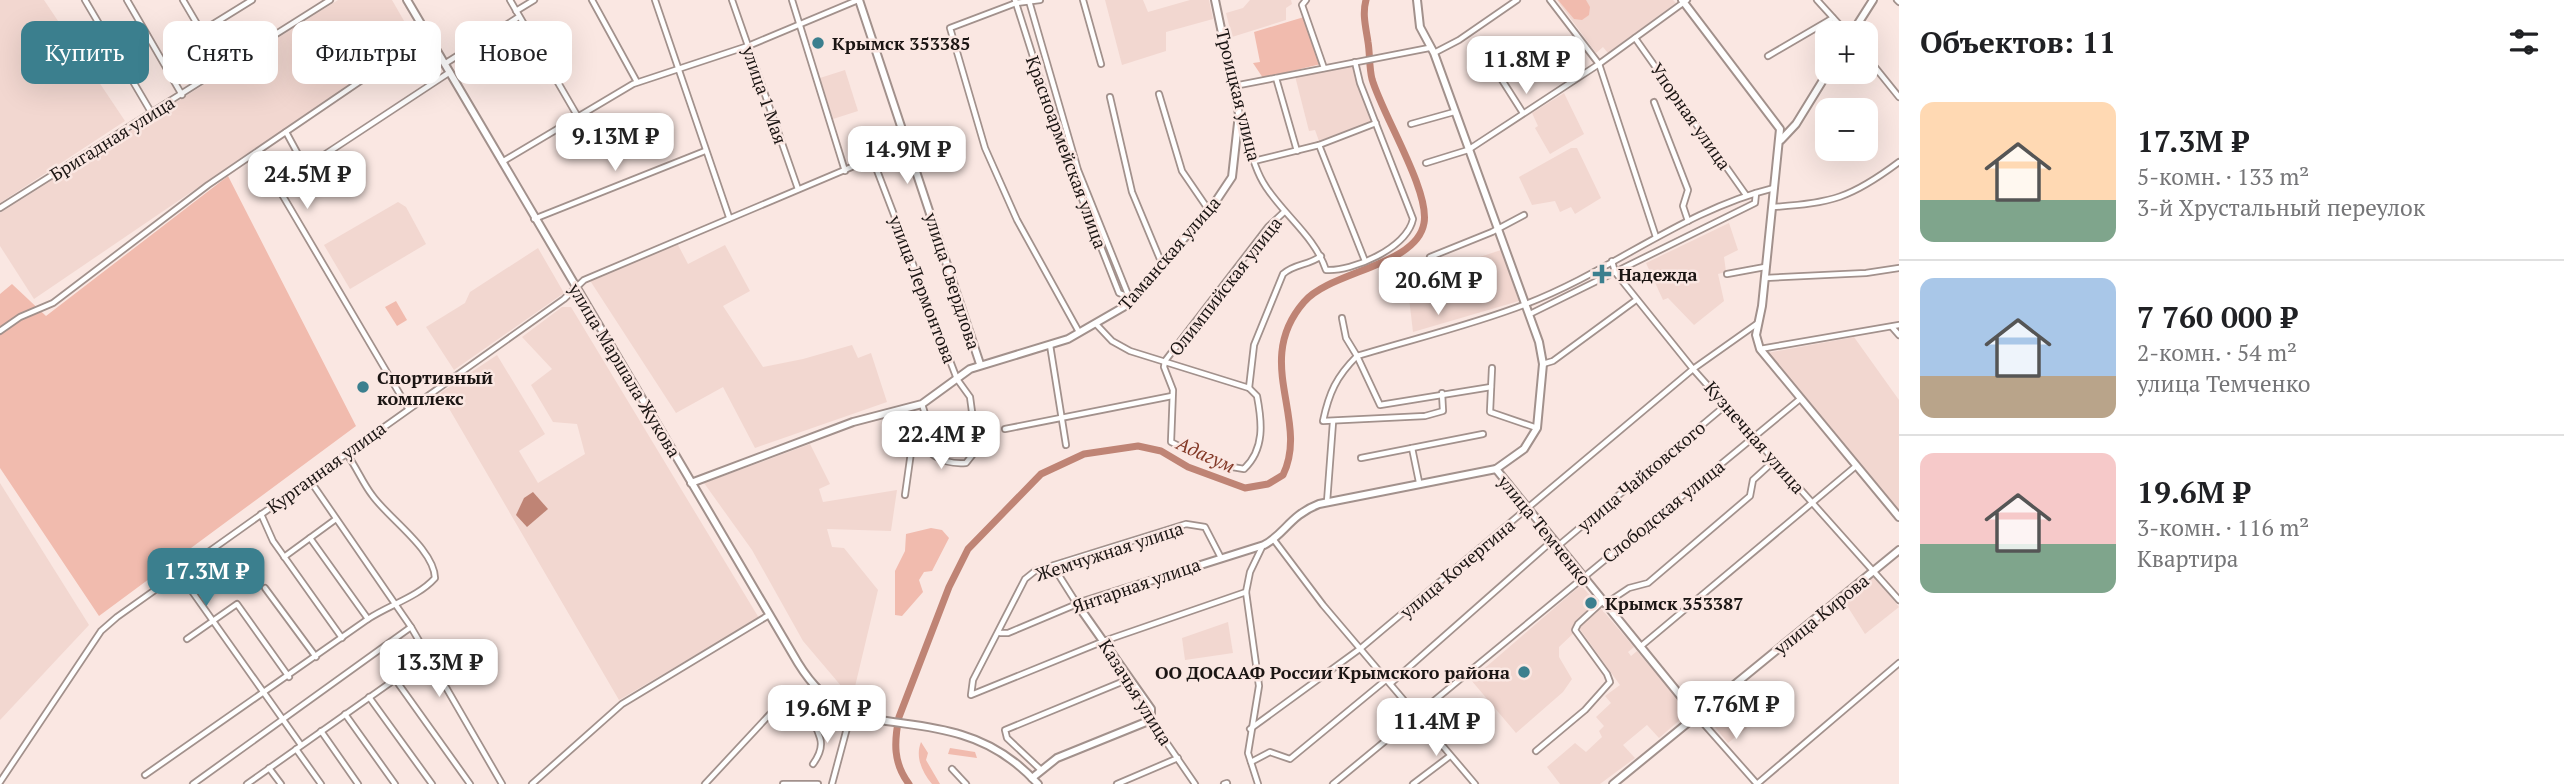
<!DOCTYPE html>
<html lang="ru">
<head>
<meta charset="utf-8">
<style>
	:root { --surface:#fff; --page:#f2f2f2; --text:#202124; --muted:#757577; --line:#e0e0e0; --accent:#3b7f8e }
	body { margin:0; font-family:"PT Serif",serif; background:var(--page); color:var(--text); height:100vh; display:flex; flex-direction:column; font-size:26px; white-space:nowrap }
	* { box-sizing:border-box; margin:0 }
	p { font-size:23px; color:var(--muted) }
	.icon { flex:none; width:38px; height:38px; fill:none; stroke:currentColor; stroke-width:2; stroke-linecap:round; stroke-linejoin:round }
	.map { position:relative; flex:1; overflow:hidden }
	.details { display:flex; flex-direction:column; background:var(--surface); width:665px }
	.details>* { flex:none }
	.guide { position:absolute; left:21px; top:21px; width:665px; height:63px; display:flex; gap:14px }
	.tools { position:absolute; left:1815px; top:21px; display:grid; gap:14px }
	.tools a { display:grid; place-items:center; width:63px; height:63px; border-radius:14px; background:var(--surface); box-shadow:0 7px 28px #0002; font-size:35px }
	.price { position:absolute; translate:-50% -60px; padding:0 16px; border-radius:14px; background:#fff; color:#222; font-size:23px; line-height:46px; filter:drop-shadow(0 2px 4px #0008) }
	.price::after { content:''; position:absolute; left:50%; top:42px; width:21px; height:16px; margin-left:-10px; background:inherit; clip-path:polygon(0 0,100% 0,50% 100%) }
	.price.active { background:var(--accent); color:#fff }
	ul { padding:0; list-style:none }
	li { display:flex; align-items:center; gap:21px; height:175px; padding:0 21px }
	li+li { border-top:2px solid var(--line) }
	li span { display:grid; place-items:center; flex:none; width:196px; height:140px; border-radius:14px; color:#555 }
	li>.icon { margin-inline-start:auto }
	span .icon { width:84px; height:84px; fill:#fffc; stroke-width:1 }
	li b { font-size:30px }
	h2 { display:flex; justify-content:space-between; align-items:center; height:84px; padding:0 21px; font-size:30px }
	.chip { padding:0 24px; border-radius:14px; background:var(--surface); box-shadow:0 7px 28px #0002; font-size:24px; line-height:63px }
	.chip.active { background:var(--accent); color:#fff }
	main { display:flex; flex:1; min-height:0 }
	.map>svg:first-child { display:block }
</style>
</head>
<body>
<main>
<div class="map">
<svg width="1899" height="784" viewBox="0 0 1899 784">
	<rect width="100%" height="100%" fill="#fae7e2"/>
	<g fill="#f2d7d0">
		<path d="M0 0H44L125 121 0 203Z"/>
		<path d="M338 0H392L415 40 34 299 0 246V213Z"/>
		<path d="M1105 0H1143L1148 12 1190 0H1209L1213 19 1166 32V51L1122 65Z"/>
		<path d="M1250 0H1291L1292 4 1286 8V20L1232 37 1226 13 1243 8Z"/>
		<path d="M1557 0H1673L1676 3 1608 53 1603 47 1596 53Z"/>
		<path d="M1352 65 1372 121 1319 141 1315 130 1309 131 1295 76Z"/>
		<path d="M845 70 858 111 833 119 820 78Z"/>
		<path d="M1564 93 1584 134 1550 154 1535 128 1538 126 1532 113Z"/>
		<path d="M1571 148H1577L1601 198 1575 214 1571 207 1560 212 1555 201 1532 205 1519 177Z"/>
		<path d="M398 202 406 207 426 244 350 289 324 245Z"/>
		<path d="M1729 223 1738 250 1724 257 1726 272 1718 274 1724 301 1694 325 1668 298 1663 300 1646 263Z"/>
		<path d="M677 243 688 264 725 245 750 291 723 306 763 367 803 359 852 345 858 358 871 353 887 402 755 448 723 387 676 413 589 279Z"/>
		<path d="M538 248 564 293 454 370 426 327 465 303 470 292Z"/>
		<path d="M1501 250 1519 301 1413 332 1407 281Z"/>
		<path d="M562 307H571L759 618 619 700 440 393 497 355 545 434 519 451 538 483 585 454 577 424 553 422 531 385 552 369 522 337Z"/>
		<path d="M1854 337 1899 400V511L1767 353Z"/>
		<path d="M810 444 830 484 819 489 823 502 897 490 891 531 827 529 832 547 844 548 878 590 853 695 848 694 803 641 752 550 704 483Z"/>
		<path d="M0 483 89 625 0 720Z"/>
		<path d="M1874 576 1899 607 1865 634 1844 601Z"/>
		<path d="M1581 585 1634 647 1628 652 1631 656 1637 651 1689 712 1659 738 1647 725 1623 745 1635 758 1600 784H1560L1547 767 1575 743 1586 752 1602 737 1599 731 1604 726 1596 717 1611 703 1605 696 1620 685 1579 628 1559 647V657L1572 679 1563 692 1516 733 1471 680Z"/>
		<path d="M1228 622 1233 653 1185 660 1182 638Z"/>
		<path d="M1724 701 1747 728 1728 743 1706 716Z"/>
	</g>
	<g fill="#f1bbae">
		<path d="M1558 0H1586L1590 7 1589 15 1582 20 1574 19Z"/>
		<path d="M1304 17 1321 64 1263 78 1253 63 1260 62 1254 32Z"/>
		<path d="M228 176 356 426 99 616 0 468V294L12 284 46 316Z"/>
		<path d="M396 301 407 320 397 326 385 307Z"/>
		<path d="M931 528 942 530 949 538 932 571 924 572 919 580 923 592 902 616 895 615V571L905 551 906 534Z"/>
		<path d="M921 742 928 753 926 760 940 784H932C922 772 915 757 921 742Z"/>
		<path d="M950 748 975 752 977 758 948 754Z"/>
	</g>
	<path fill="#bf8475" d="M533 492 548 509 527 527 516 515 524 498Z"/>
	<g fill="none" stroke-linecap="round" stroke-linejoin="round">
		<path stroke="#bf8475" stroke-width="7" d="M909 784C893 763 894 742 899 717L949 587 968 549 1041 474 1084 454 1138 446 1161 451 1188 467 1245 488 1268 484 1283 475C1310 419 1252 362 1304 302 1330 271 1417 266 1424 223 1430 191 1382 114 1372 79 1369 67 1370 54 1368 42 1366 28 1362 14 1366 0"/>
		<defs>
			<g id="street">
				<path d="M85 0 151 112"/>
				<path d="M127 0 182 95"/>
				<path d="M183 0 223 68"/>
				<path d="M510 0 578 117"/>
				<path d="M592 0 637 82"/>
				<path d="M655 0 729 217"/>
				<path d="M732 0 798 189"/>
				<path d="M792 0 845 171"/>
				<path d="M1015 0 1062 148 1119 293 1129 297"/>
				<path d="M1040 0 1016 3 950 28 985 148 1017 220 1079 332"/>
				<path d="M1083 0 1101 64"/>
				<path d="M1306 0 1302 5 1324 68"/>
				<path d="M1550 0 1599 64 1656 237"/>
				<path d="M1817 0 1847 33"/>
				<path d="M1897 0 1899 2"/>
				<path d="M1029 1 1078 170 1129 297"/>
				<path d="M516 11 534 0"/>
				<path d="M202 31 252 0"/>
				<path d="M1635 38 1746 195"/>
				<path d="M1434 53 1459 40 1517 0"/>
				<path d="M1768 56 1833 18"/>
				<path d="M1866 56 1899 97"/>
				<path d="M1488 58 1523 113"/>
				<path d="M446 63 517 18"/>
				<path d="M1276 78 1297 151"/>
				<path d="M1234 86 1429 48"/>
				<path d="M1159 94 1182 171 1208 209"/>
				<path d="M1110 97 1132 192 1162 264"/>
				<path d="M1654 102 1688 190 1683 206 1688 221"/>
				<path d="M1240 116C1249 140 1252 166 1266 187 1285 216 1315 237 1326 270 1352 272 1407 248 1413 219L1360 83 1355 62"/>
				<path d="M1411 124 1454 112"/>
				<path d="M286 132 305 167"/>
				<path d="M1319 145 1365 261"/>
				<path d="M873 160 957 379 970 397 977 449 966 463C942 465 923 453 916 431"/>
				<path d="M1254 161 1319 145 1376 123"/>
				<path d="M502 162 633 84 748 46 858 0"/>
				<path d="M1426 163 1468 150 1599 64 1687 0"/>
				<path d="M1773 207C1832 203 1851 198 1899 162"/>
				<path d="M0 208 330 0"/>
				<path d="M534 219 705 151"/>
				<path d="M1430 257 1492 232 1524 215"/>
				<path d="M1612 261 1615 272 1693 369 1899 600"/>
				<path d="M1727 274 1765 267"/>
				<path d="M1765 278 1866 273 1899 268"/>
				<path d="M1530 314 1755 203 1756 193"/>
				<path d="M1342 318 1346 338 1357 356 1380 405 1491 387"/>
				<path d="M1096 324 1112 341 1130 351 1249 388 1254 345 1283 274C1295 263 1308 266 1321 256"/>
				<path d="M1892 327 1899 335"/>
				<path d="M0 331 20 317 53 303 208 185 428 35"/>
				<path d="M1050 345 1066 445"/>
				<path d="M1760 349 1899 325"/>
				<path d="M1543 364 1553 361 1636 300"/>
				<path d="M1492 368 1490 412 1537 428"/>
				<path d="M1249 388 1257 396C1262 422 1265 449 1244 469L1215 464 1171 442 1173 390 1164 367 1165 361 1268 227 1284 212"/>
				<path d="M1442 393 1443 411 1425 416 1323 421C1329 393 1336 377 1357 356 1413 339 1472 325 1526 304 1612 271 1684 210 1774 188"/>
				<path d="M408 408 277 186 450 72"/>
				<path d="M1005 429 1172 396"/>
				<path d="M1412 448 1419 482"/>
				<path d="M1361 458 1483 434"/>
				<path d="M309 479 411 627 502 784"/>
				<path d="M905 495 913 438 925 414 922 404"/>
				<path d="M1327 502 1333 422"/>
				<path d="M261 514 273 541 342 638"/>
				<path d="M336 519 310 538 368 619"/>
				<path d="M1274 540 1323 605 1475 784"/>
				<path d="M1558 546 1726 405"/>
				<path d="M1220 556 1205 527 1186 524 1035 571 1025 579 973 680 971 695 1104 641 1246 592"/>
				<path d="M284 557 310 538"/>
				<path d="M179 573 301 745"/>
				<path d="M265 588 316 657"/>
				<path d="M1605 604 1629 588 1648 583 1750 496 1753 480 1775 460"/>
				<path d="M1000 633H1008L1077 604 1053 566"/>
				<path d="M187 639 237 604 289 677"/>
				<path d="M1640 647 1856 466"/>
				<path d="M395 679 470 784"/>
				<path d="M1391 683 1552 541"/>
				<path d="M369 697 432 784"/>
				<path d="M345 714 395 784"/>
				<path d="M1696 715 1757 784"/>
				<path d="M1151 720 1195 784"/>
				<path d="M1250 729 1361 648 1693 369 1758 323"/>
				<path d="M321 731 358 784"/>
				<path d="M296 749 321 784"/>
				<path d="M1536 751 1585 710 1610 682 1607 674 1575 630 1578 624 1603 601"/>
				<path d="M1251 762 1270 752 1290 759 1387 679"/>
				<path d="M269 768 281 784"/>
				<path d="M952 769 966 784"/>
				<path d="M1041 770 1007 738 1005 730 1129 679"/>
				<path d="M145 775 368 619C389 605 418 597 435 578 434 549 388 518 372 495 362 482 356 466 346 453"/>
				<path d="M0 782 101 631 117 617 564 299 584 280 906 144"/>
				<path d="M193 784 411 627"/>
				<path d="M247 784 428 656"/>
				<path d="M532 784 622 704 769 615"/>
				<path d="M705 784 785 698C800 697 816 724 820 738 823 747 818 757 813 764"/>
				<path d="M783 784H818"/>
				<path d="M832 784 851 713"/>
				<path d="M1117 784 1178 758"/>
				<path d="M1224 784 1227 783"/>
				<path d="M1258 784 1248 753 1259 686 1246 592 1250 572 1263 545"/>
				<path d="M1333 784 1800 399"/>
				<path d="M1413 784 1450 756"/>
				<path d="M1757 784 1899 663"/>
			</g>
			<g id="secondary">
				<path d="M407 0 798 663C843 736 893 713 962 735 992 744 1017 761 1038 784"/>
				<path d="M859 0 980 364"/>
				<path d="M1682 0 1780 129 1762 306 1756 335 1760 349 1899 517"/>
				<path d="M1852 33 1873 0"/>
				<path d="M1781 140 1796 124 1828 72"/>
				<path d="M1496 469 1696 715"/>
				<path d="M691 483 853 422 922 404 970 369 1068 339 1127 305 1216 201 1232 177 1239 114 1215 0"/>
				<path d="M1032 778 1057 758 1151 720V709L1077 604 1264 545C1284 535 1290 515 1319 504L1496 469 1524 449 1537 428 1543 364 1539 342 1434 53 1420 27 1417 0"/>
				<path d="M1613 784 1899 550"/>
			</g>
		</defs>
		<use href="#street" stroke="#a2918c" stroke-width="8"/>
		<use href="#secondary" stroke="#a2918c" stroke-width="10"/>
		<use href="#street" stroke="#fff" stroke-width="4.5"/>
		<use href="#secondary" stroke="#fff" stroke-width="6"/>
	</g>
	<g fill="#3b7f8e" stroke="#fae7e2" stroke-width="2.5">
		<circle cx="818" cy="43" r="7"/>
		<path d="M1598.5 263.5h7v7h7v7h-7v7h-7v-7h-7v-7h7z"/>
		<circle cx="363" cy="387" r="7"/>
		<circle cx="1591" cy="603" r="7"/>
		<circle cx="1524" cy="672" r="7"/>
	</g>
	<g text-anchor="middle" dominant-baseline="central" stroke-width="5" stroke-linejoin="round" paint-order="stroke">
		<g font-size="18" font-weight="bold" fill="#1b1513" stroke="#fae7e2" text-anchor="start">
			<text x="832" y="43">Крымск 353385</text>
			<text x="1618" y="274">Надежда</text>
			<text x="377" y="377">Спортивный<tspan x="377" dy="21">комплекс</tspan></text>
			<text x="1605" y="603">Крымск 353387</text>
			<text x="1510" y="672" text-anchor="end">ОО ДОСААФ России Крымского района</text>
		</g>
		<g font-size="18" fill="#1b1513" stroke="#fae7e2">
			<text transform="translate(765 95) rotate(71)">улица 1 Мая</text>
			<text transform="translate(1239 95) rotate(76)">Троицкая улица</text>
			<text transform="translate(1691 116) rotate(55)">Упорная улица</text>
			<text transform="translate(112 138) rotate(-32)">Бригадная улица</text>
			<text transform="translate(1067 152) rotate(70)">Красноармейская улица</text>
			<text transform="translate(1169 253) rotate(-49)">Таманская улица</text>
			<text transform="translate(953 281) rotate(72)">улица Свердлова</text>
			<text transform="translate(1225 286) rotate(-52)">Олимпийская улица</text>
			<text transform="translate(923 289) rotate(69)">улица Лермонтова</text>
			<text transform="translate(625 370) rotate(59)">улица Маршала Жукова</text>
			<text transform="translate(1755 437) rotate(49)">Кузнечная улица</text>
			<text transform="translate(326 467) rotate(-36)">Курганная улица</text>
			<text transform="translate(1641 476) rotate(-40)">улица Чайковского</text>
			<text transform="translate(1663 511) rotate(-39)">Слободская улица</text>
			<text transform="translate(1545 530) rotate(51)">улица Темченко</text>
			<text transform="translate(1109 551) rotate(-18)">Жемчужная улица</text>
			<text transform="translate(1457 568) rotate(-40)">улица Кочергина</text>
			<text transform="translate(1136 585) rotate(-19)">Янтарная улица</text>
			<text transform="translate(1821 614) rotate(-39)">улица Кирова</text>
			<text transform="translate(1136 692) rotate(58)">Казачья улица</text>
		</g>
		<g font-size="19" font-style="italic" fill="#833927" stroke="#fae7e2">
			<text transform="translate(1206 454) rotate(24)">Адагум</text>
		</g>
	</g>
</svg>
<div class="tools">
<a>+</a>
<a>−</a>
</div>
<b class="price" style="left:1526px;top:96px">11.8M ₽</b>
<b class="price" style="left:615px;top:173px">9.13M ₽</b>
<b class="price" style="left:907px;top:186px">14.9M ₽</b>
<b class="price" style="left:307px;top:211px">24.5M ₽</b>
<b class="price" style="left:1438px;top:317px">20.6M ₽</b>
<b class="price" style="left:941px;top:471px">22.4M ₽</b>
<b class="price active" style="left:206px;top:608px">17.3M ₽</b>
<b class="price" style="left:439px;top:699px">13.3M ₽</b>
<b class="price" style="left:1736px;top:741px">7.76M ₽</b>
<b class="price" style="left:827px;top:745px">19.6M ₽</b>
<b class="price" style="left:1436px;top:758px">11.4M ₽</b>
<div class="guide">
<a class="chip active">Купить</a>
<a class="chip">Снять</a>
<a class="chip">Фильтры</a>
<a class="chip">Новое</a>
</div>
</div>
<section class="details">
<h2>Объектов: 11<svg class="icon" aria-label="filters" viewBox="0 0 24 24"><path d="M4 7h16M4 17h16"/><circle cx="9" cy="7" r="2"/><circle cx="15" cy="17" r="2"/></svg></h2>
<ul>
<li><span style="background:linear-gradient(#ffd9b3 70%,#7fa58c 0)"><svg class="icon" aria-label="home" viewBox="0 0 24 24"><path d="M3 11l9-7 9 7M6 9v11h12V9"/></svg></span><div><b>17.3M ₽</b><p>5-комн. · 133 m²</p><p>3-й Хрустальный переулок</p></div></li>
<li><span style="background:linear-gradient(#a9c7e8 70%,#b9a48a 0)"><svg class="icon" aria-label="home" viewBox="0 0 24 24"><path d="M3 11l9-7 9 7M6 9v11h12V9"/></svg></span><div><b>7 760 000 ₽</b><p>2-комн. · 54 m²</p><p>улица Темченко</p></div></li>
<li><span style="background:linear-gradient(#f6c9c9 65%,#7fa58c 0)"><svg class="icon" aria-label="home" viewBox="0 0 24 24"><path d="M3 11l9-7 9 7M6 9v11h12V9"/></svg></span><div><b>19.6M ₽</b><p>3-комн. · 116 m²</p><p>Квартира</p></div></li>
</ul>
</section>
</main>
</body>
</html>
